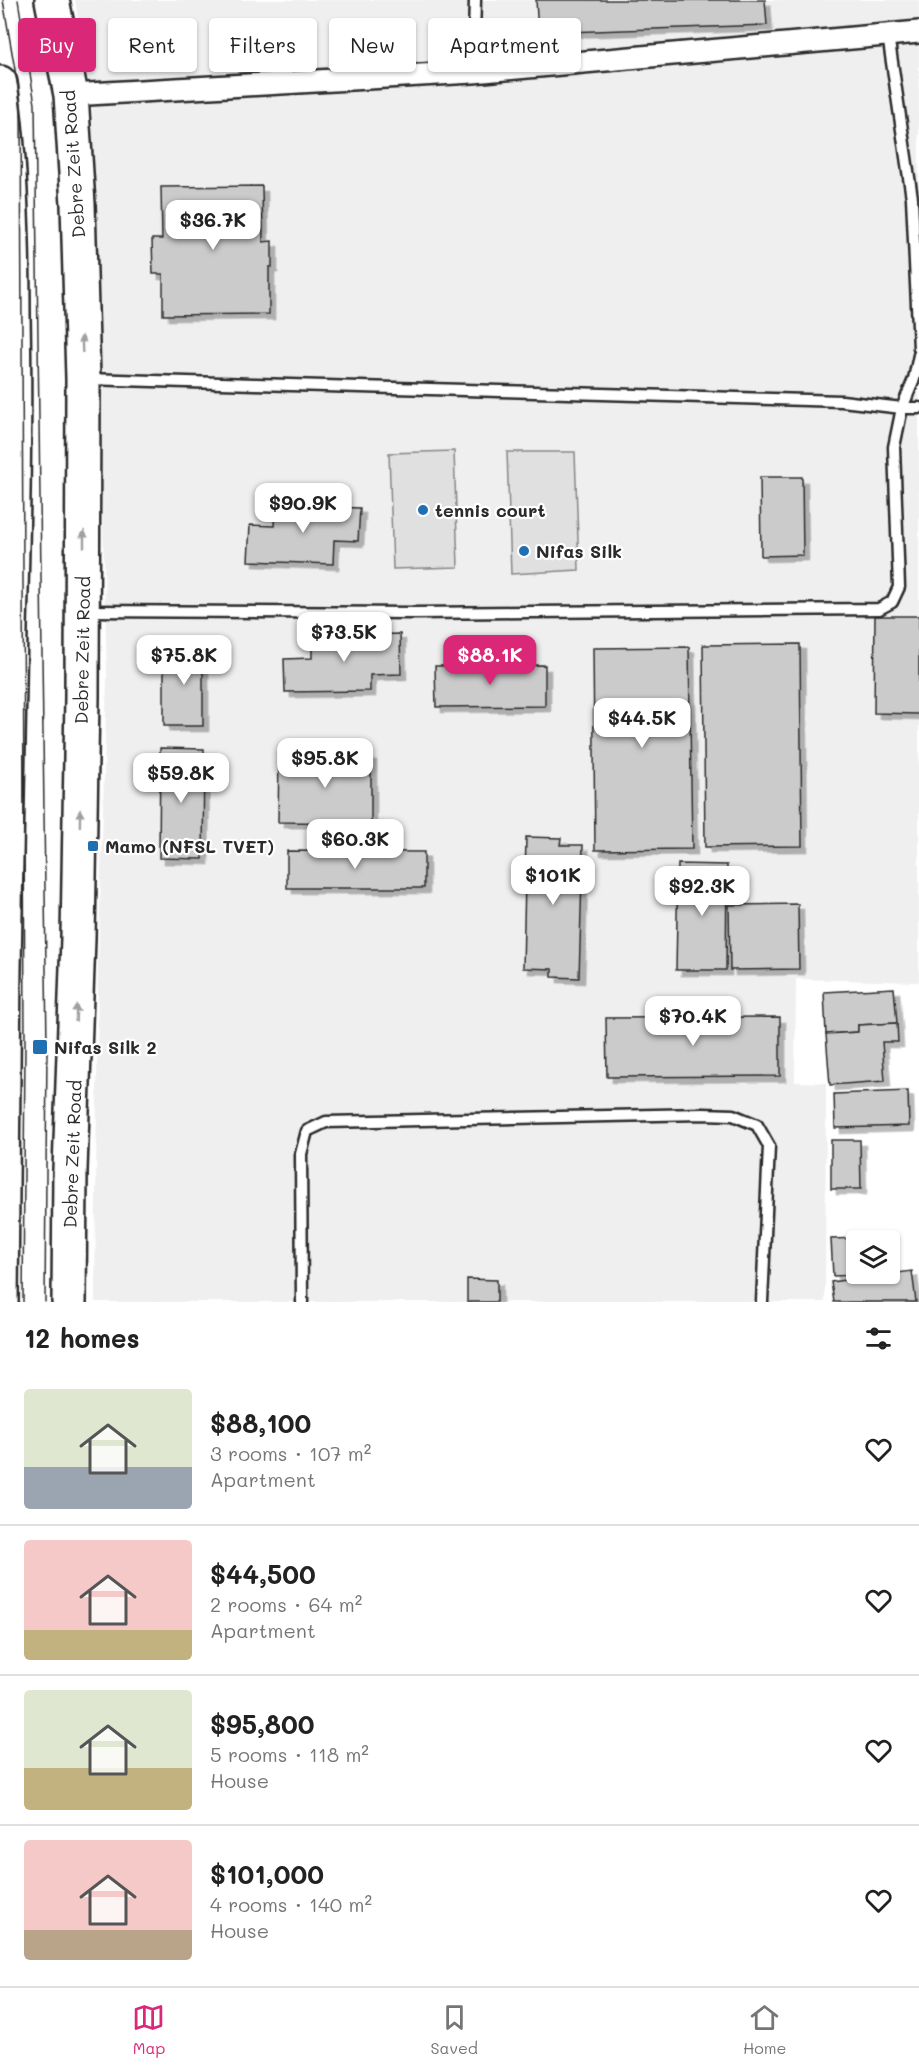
<!DOCTYPE html>
<html lang="en">
<head>
<meta charset="utf-8">
<style>
	:root { --surface:#fff; --page:#f6f6f6; --text:#222; --muted:#767676; --line:#e0e0e0; --accent:#db2777 }
	body { margin:0; font-family:Mali,sans-serif; background:var(--page); color:var(--text); height:100vh; display:flex; flex-direction:column; font-size:22px; white-space:nowrap }
	* { box-sizing:border-box; margin:0 }
	p { font-size:20px; color:var(--muted) }
	.icon { flex:none; width:33px; height:33px; fill:none; stroke:currentColor; stroke-width:2; stroke-linecap:round; stroke-linejoin:round }
	.map { position:relative; height:1302px; overflow:hidden }
	.drawer { display:flex; flex-direction:column; background:var(--surface); flex:1 }
	.drawer>* { flex:none }
	.hud { position:absolute; left:18px; top:18px; width:600px; height:54px; display:flex; gap:12px }
	.buttons { position:absolute; left:846px; top:1230px; display:grid; gap:12px }
	.buttons a { display:grid; place-items:center; width:54px; height:54px; border-radius:6px; background:var(--surface); box-shadow:0 2px 4px #0004; font-size:30px }
	.price { position:absolute; translate:-50% -51px; padding:0 14px; border-radius:12px; background:#fff; color:#222; font-size:20px; line-height:39px; filter:drop-shadow(0 2px 3px #0008) }
	.price::after { content:''; position:absolute; left:50%; top:36px; width:18px; height:14px; margin-left:-9px; background:inherit; clip-path:polygon(0 0,100% 0,50% 100%) }
	.price.on { background:var(--accent); color:#fff }
	ul { padding:0; list-style:none }
	li { display:flex; align-items:center; gap:18px; height:150px; padding:0 24px }
	li+li { border-top:2px solid var(--line) }
	li span { display:grid; place-items:center; flex:none; width:168px; height:120px; border-radius:6px; color:#555 }
	li>.icon { margin-inline-start:auto }
	span .icon { width:72px; height:72px; fill:#fffc; stroke-width:1 }
	li b { font-size:26px }
	h2 { display:flex; justify-content:space-between; align-items:center; height:72px; padding:0 24px; font-size:26px }
	.pill { padding:0 21px; border-radius:6px; background:var(--surface); box-shadow:0 2px 4px #0004; font-size:21px; line-height:54px }
	.pill.on { background:var(--accent); color:#fff }
	.tab-bar { display:flex; justify-content:space-around; align-items:center; height:84px; border-top:2px solid var(--line); background:var(--surface); font-size:16px; color:var(--muted) }
	.tab-bar a { display:grid; justify-items:center; gap:3px }
	.tab-bar .on { color:var(--accent) }
	.map>svg:first-child { display:block }
</style>
</head>
<body>
<div class="map">
<svg width="919" height="1302" viewBox="0 0 919 1302">
	<defs>
		<filter id="shadow"><feDropShadow dx="5.5" dy="5.5" stdDeviation="0" flood-color="#0004"/></filter>
	</defs>
	<rect width="100%" height="100%" fill="#fff"/>
	<filter id="ink" filterUnits="userSpaceOnUse"><feTurbulence type="fractalNoise" baseFrequency=".0167" numOctaves="2"/><feDisplacementMap in="SourceGraphic" scale="12" xChannelSelector="R" yChannelSelector="G"/><feConvolveMatrix kernelMatrix="1 2 1 2 8 2 1 2 1" color-interpolation-filters="sRGB"/></filter>
	<g filter="url(#ink)">
		<path fill="#efefef" d="M75 0H919V982L796 979 795 1082 826 1083 825 1302H95L98 970 107 678 92 105Z"/>
		<g fill="#e0e0e0" stroke="#868686" stroke-width="1.5">
			<path d="M454 451 458 567 393 569 389 453Z"/>
			<path d="M507 452H575L579 570 511 574Z"/>
		</g>
		<g fill="#cbcbcb" stroke="#2b2b2b" stroke-width="1.5" filter="url(#shadow)">
			<path d="M536 0H765L767 25 538 33Z"/>
			<path d="M262 186 263 242 272 241V267H269V314L163 315V274H153L152 239H162L161 187Z"/>
			<path d="M760 477H802L803 555 761 556Z"/>
			<path d="M275 505 360 508 358 541 334 540 333 564 248 561 250 525 274 526Z"/>
			<path d="M875 616H919V714L874 713Z"/>
			<path d="M400 634 401 674 370 675V691L285 692 284 659 312 658V636Z"/>
			<path d="M800 644 802 846 705 847 703 645Z"/>
			<rect x="164" y="646" width="39" height="80"/>
			<path d="M689 647 692 849 595 850 593 648Z"/>
			<path d="M545 665V706L436 707 435 666Z"/>
			<path d="M160 748 204 749 203 859 159 858Z"/>
			<path d="M279 754 371 755V823L278 822Z"/>
			<path d="M526 837 561 838 560 845H583L579 978 552 977V969L523 968Z"/>
			<path d="M287 851 424 852V888H287Z"/>
			<path d="M678 864 727 865 726 970H676Z"/>
			<path d="M798 904 799 969 730 970 729 905Z"/>
			<path d="M894 988 897 1023 858 1025V1032L826 1034 824 992Z"/>
			<path d="M780 1017V1076L607 1077 606 1018Z"/>
			<path d="M897 1023 898 1042H882L885 1081 830 1085 826 1034 858 1032V1025Z"/>
			<path d="M908 1091 909 1126 835 1128 834 1094Z"/>
			<path d="M831 1140H860L861 1189H831Z"/>
			<path d="M860 1238V1240H856V1274H881L833 1276 831 1239Z"/>
			<path d="M912 1271 916 1302H834L831 1282Z"/>
			<path d="M467 1279 497 1280V1302H467Z"/>
		</g>
		<g fill="none" stroke-linecap="round" stroke-linejoin="round">
			<defs>
				<g id="lane">
					<path d="M888 35 912 198 919 348"/>
					<path d="M473 72 475 0"/>
					<path d="M86 379 842 401 902 408H919"/>
					<path d="M87 611 415 613 879 609 892 602 899 587 894 447 902 408 914 379 919 355"/>
					<path d="M302 1302 301 1154 307 1131 326 1122 703 1114 733 1115 757 1125 769 1146 762 1302"/>
				</g>
				<path id="street" d="M71 95 473 72 919 32"/>
				<g id="primary">
					<path d="M52 0 71 95 78 204 83 379 82 697 78 938 70 1170 69 1302"/>
					<path d="M0 83C11 160 13 238 13 315 15 420 13 524 10 628 5 853 2 1077 1 1302"/>
				</g>
			</defs>
			<use href="#lane" stroke="#2b2b2b" stroke-width="15"/>
			<use href="#street" stroke="#2b2b2b" stroke-width="26"/>
			<use href="#primary" stroke="#2b2b2b" stroke-width="38"/>
			<use href="#lane" stroke="#fff" stroke-width="10"/>
			<use href="#street" stroke="#fff" stroke-width="21"/>
			<use href="#primary" stroke="#fff" stroke-width="33"/>
			<g stroke="#2b2b2b" stroke-width="1.5">
				<path d="M3 0 21 105 25 1046 23 1302"/>
				<path d="M18 0 35 104 47 1048 45 1302"/>
			</g>
		</g>
		<defs><path id="oneway-solid" d="M-6-.8H1V-3.2L6.5 0L1 3.2V.8H-6Z" transform="scale(1.5)"/></defs>
		<g fill="#a0a0a0">
			<use href="#oneway-solid" transform="translate(82 344) rotate(-92)"/>
			<use href="#oneway-solid" transform="translate(84 539) rotate(-90)"/>
			<use href="#oneway-solid" transform="translate(80 818) rotate(-89)"/>
			<use href="#oneway-solid" transform="translate(76 1013) rotate(-88)"/>
		</g>
	</g>
	<g fill="#1f6fb2" stroke="#fff" stroke-width="2">
		<circle cx="423" cy="510" r="6"/>
		<circle cx="524" cy="551" r="6"/>
		<rect x="87" y="840" width="12" height="12" rx="3"/>
		<rect x="32" y="1039" width="16" height="16" rx="3"/>
	</g>
	<g text-anchor="middle" dominant-baseline="central" stroke-width="4.5" stroke-linejoin="round" paint-order="stroke">
		<g font-size="18" fill="#2b2b2b" stroke="#fff">
			<text transform="translate(73 164) rotate(-94)">Debre Zeit Road</text>
			<text transform="translate(82 650) rotate(-89)">Debre Zeit Road</text>
			<text transform="translate(72 1154) rotate(-88)">Debre Zeit Road</text>
		</g>
		<g font-size="18" font-weight="bold" fill="#2b2b2b" stroke="#fff" text-anchor="start">
			<text x="435" y="510">tennis court</text>
			<text x="536" y="551">Nifas Silk</text>
			<text x="105" y="846">Mamo (NFSL TVET)</text>
			<text x="54" y="1047">Nifas Silk 2</text>
		</g>
	</g>
</svg>
<div class="buttons">
<a><svg class="icon" aria-label="layers" viewBox="0 0 24 24"><path d="M12 4l9 5-9 5-9-5zM3 14l9 5 9-5"/></svg></a>
</div>
<b class="price" style="left:213px;top:251px">$36.7K</b>
<b class="price" style="left:303px;top:534px">$90.9K</b>
<b class="price" style="left:344px;top:663px">$73.5K</b>
<b class="price" style="left:184px;top:686px">$75.8K</b>
<b class="price on" style="left:490px;top:686px">$88.1K</b>
<b class="price" style="left:642px;top:749px">$44.5K</b>
<b class="price" style="left:325px;top:789px">$95.8K</b>
<b class="price" style="left:181px;top:804px">$59.8K</b>
<b class="price" style="left:355px;top:870px">$60.3K</b>
<b class="price" style="left:553px;top:906px">$101K</b>
<b class="price" style="left:702px;top:917px">$92.3K</b>
<b class="price" style="left:693px;top:1047px">$70.4K</b>
<div class="hud">
<a class="pill on">Buy</a>
<a class="pill">Rent</a>
<a class="pill">Filters</a>
<a class="pill">New</a>
<a class="pill">Apartment</a>
</div>
</div>
<section class="drawer">
<h2>12 homes<svg class="icon" aria-label="filters" viewBox="0 0 24 24"><path d="M4 7h16M4 17h16"/><circle cx="9" cy="7" r="2"/><circle cx="15" cy="17" r="2"/></svg></h2>
<ul>
<li><span style="background:linear-gradient(#dfe7d0 65%,#9aa5b1 0)"><svg class="icon" aria-label="home" viewBox="0 0 24 24"><path d="M3 11l9-7 9 7M6 9v11h12V9"/></svg></span><div><b>$88,100</b><p>3 rooms · 107 m²</p><p>Apartment</p></div><svg class="icon" aria-label="heart" viewBox="0 0 24 24"><path d="M12 20l-8-8c-3-5 5-10 8-4 3-6 11-1 8 4z"/></svg></li>
<li><span style="background:linear-gradient(#f6c9c9 75%,#c2b280 0)"><svg class="icon" aria-label="home" viewBox="0 0 24 24"><path d="M3 11l9-7 9 7M6 9v11h12V9"/></svg></span><div><b>$44,500</b><p>2 rooms · 64 m²</p><p>Apartment</p></div><svg class="icon" aria-label="heart" viewBox="0 0 24 24"><path d="M12 20l-8-8c-3-5 5-10 8-4 3-6 11-1 8 4z"/></svg></li>
<li><span style="background:linear-gradient(#dfe7d0 65%,#c2b280 0)"><svg class="icon" aria-label="home" viewBox="0 0 24 24"><path d="M3 11l9-7 9 7M6 9v11h12V9"/></svg></span><div><b>$95,800</b><p>5 rooms · 118 m²</p><p>House</p></div><svg class="icon" aria-label="heart" viewBox="0 0 24 24"><path d="M12 20l-8-8c-3-5 5-10 8-4 3-6 11-1 8 4z"/></svg></li>
<li><span style="background:linear-gradient(#f6c9c9 75%,#b9a48a 0)"><svg class="icon" aria-label="home" viewBox="0 0 24 24"><path d="M3 11l9-7 9 7M6 9v11h12V9"/></svg></span><div><b>$101,000</b><p>4 rooms · 140 m²</p><p>House</p></div><svg class="icon" aria-label="heart" viewBox="0 0 24 24"><path d="M12 20l-8-8c-3-5 5-10 8-4 3-6 11-1 8 4z"/></svg></li>
</ul>
</section>
<nav class="tab-bar">
<a class="on"><svg class="icon" aria-label="map" viewBox="0 0 24 24"><path d="M3 6l6-2 6 2 6-2v14l-6 2-6-2-6 2zM9 4v14M15 6v14"/></svg>Map</a>
<a><svg class="icon" aria-label="saved" viewBox="0 0 24 24"><path d="M7 4h10v16l-5-4-5 4z"/></svg>Saved</a>
<a><svg class="icon" aria-label="home" viewBox="0 0 24 24"><path d="M3 11l9-7 9 7M6 9v11h12V9"/></svg>Home</a>
</nav>
</body>
</html>
